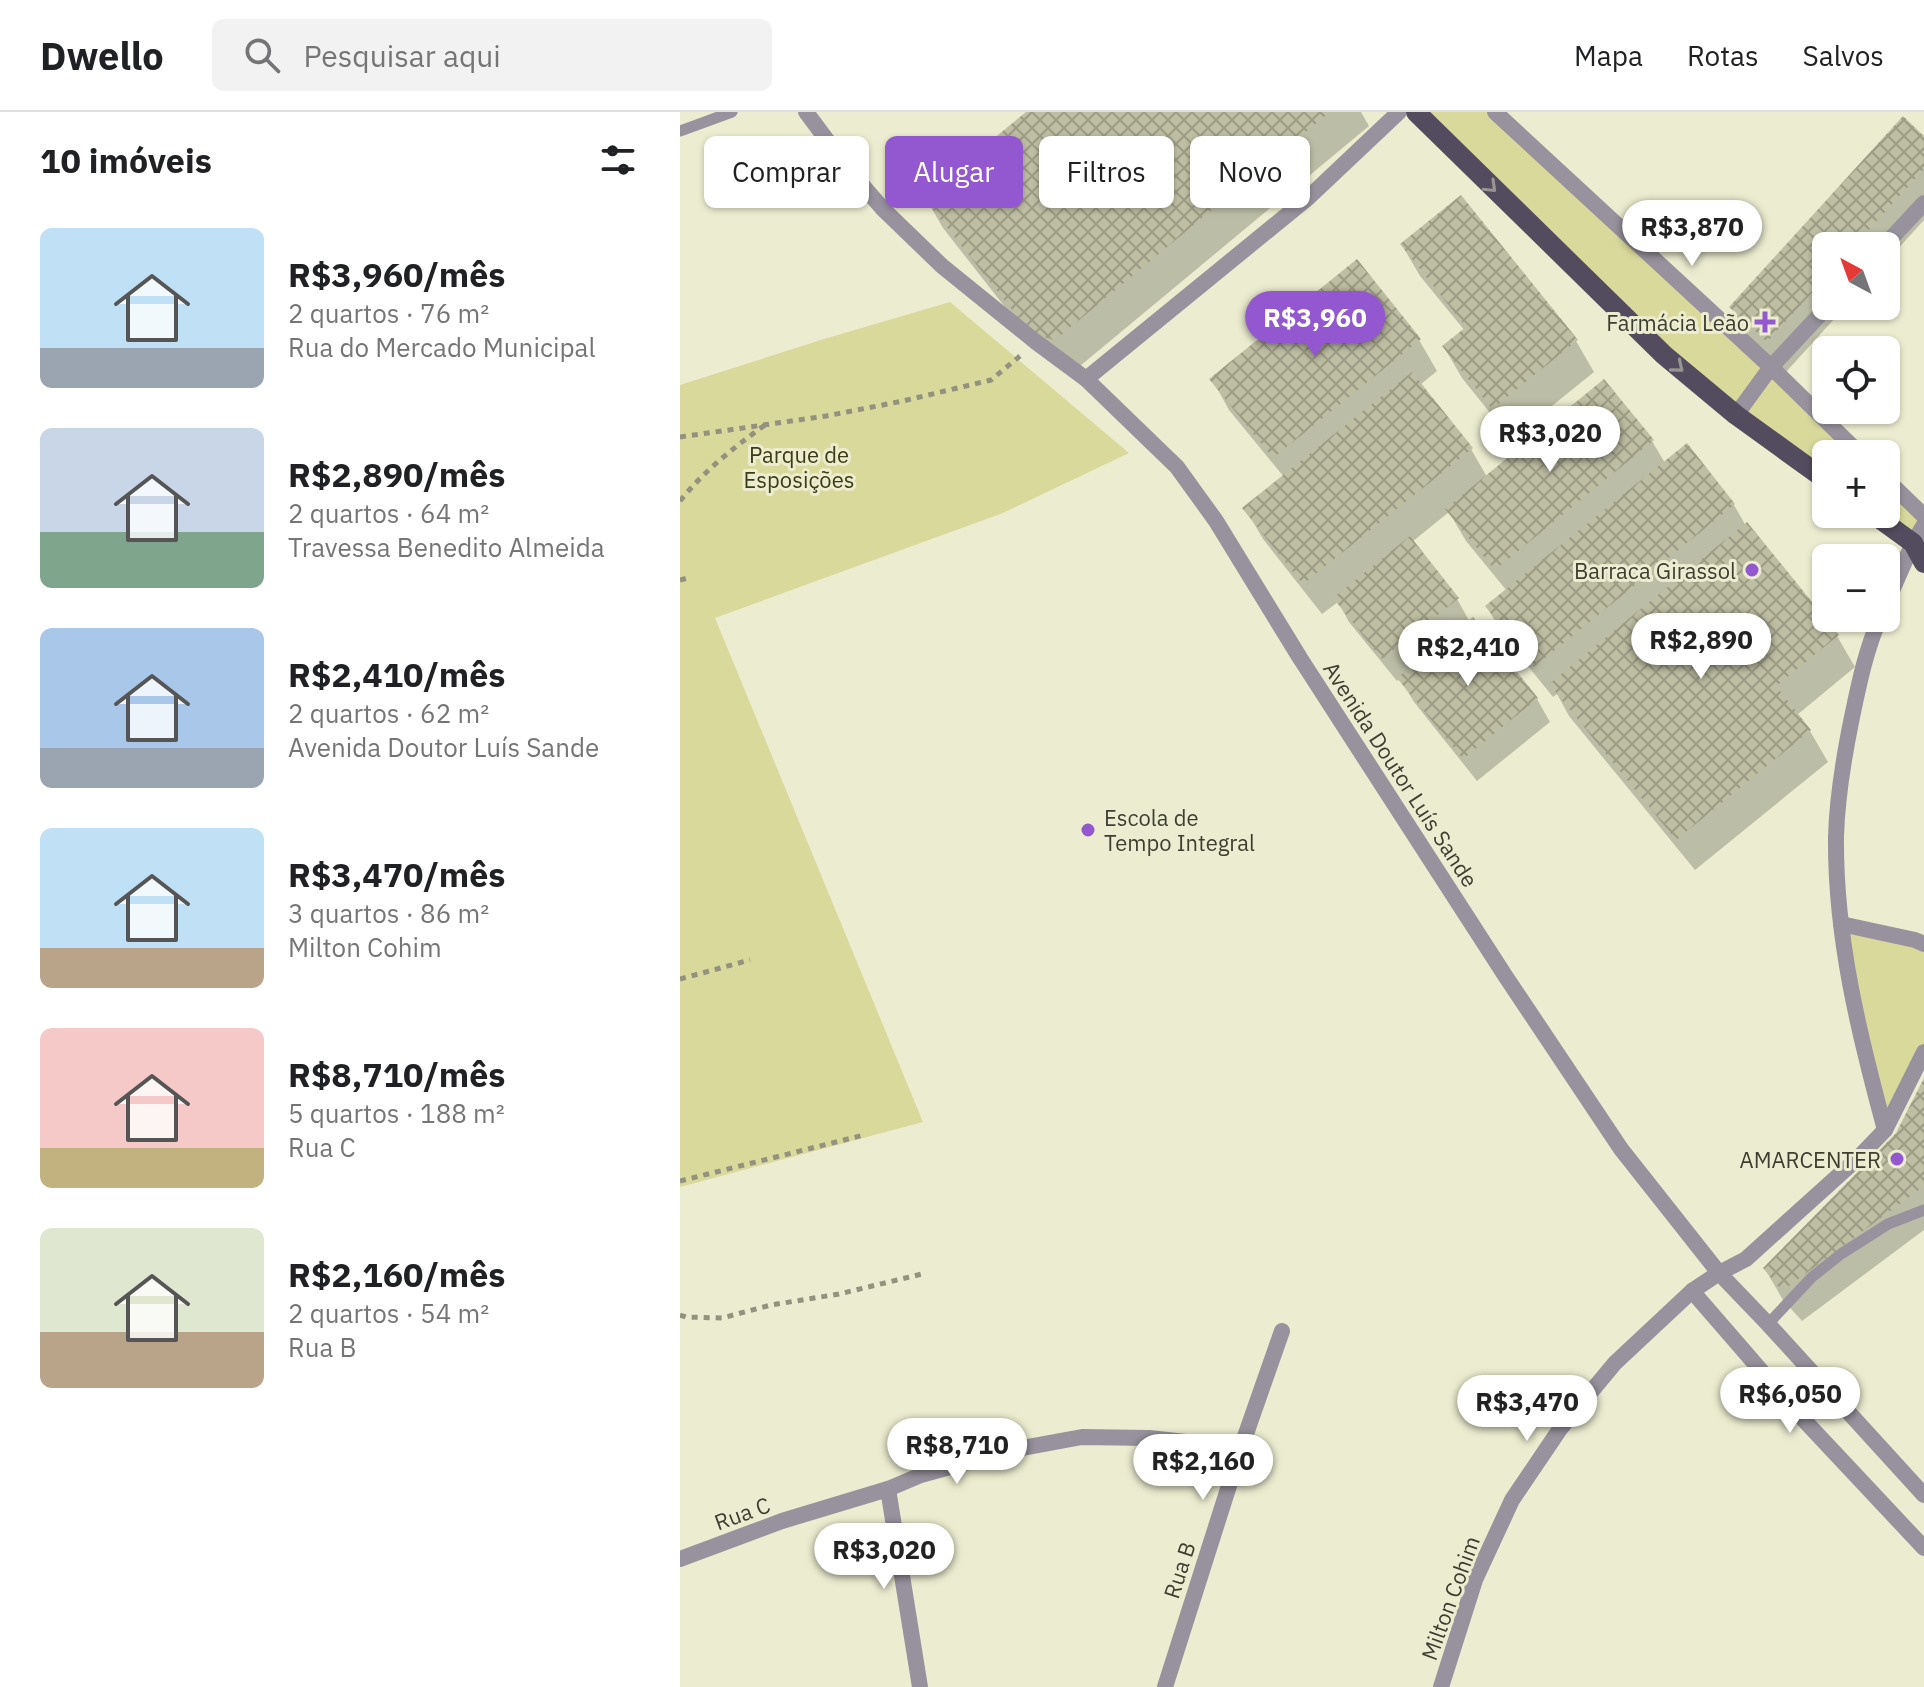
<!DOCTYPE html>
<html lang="pt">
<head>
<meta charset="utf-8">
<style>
	:root { --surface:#fff; --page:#f2f2f2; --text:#202124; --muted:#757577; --line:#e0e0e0; --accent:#9358d0 }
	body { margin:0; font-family:"IBM Plex Sans",sans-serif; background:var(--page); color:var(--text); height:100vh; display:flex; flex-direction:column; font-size:30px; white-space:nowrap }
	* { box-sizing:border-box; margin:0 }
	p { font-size:26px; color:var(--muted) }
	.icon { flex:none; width:44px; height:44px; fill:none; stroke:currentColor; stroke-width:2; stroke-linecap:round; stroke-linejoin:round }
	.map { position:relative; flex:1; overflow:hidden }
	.side { display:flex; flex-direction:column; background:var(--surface); width:680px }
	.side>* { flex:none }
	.top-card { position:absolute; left:24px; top:24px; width:760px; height:72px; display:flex; gap:16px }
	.needle { width:52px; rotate:319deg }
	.fabs { position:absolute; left:1132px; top:120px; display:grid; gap:16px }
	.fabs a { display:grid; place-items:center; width:88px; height:88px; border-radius:12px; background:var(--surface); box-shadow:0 2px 6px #0004; font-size:40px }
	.price { position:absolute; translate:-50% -68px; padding:0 18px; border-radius:28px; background:#fff; color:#222; font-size:26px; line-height:52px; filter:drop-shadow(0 2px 4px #0008) }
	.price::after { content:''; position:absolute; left:50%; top:48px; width:24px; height:18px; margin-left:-12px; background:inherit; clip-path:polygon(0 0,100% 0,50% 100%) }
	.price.on { background:var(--accent); color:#fff }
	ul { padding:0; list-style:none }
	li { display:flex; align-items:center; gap:24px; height:200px; padding:0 40px }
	li span { display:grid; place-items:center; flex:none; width:224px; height:160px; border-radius:12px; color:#555 }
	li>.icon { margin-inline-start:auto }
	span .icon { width:96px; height:96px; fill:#fffc; stroke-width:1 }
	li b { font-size:34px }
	h2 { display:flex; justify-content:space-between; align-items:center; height:96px; padding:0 40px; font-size:34px }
	.chip { padding:0 28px; border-radius:12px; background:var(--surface); box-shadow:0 2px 6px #0004; font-size:28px; line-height:72px }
	.chip.on { background:var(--accent); color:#fff }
	header { display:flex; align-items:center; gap:48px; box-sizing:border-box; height:112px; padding:0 40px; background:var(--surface); border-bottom:2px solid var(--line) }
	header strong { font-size:38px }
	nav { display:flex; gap:44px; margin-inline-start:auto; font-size:28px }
	.search { width:560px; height:72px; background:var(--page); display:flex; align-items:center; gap:20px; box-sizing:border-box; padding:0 28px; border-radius:12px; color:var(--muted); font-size:30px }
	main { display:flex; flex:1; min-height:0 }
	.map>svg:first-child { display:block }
</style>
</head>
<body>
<header>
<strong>Dwello</strong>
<div class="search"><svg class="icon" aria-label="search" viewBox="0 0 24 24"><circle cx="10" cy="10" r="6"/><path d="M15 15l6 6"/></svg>Pesquisar aqui</div>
<nav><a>Mapa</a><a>Rotas</a><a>Salvos</a></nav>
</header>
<main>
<section class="side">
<h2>10 imóveis<svg class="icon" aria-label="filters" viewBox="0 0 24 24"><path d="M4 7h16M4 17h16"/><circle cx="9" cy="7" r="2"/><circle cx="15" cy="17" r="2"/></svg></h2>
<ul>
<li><span style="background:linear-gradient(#bfe0f5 75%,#9aa5b1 0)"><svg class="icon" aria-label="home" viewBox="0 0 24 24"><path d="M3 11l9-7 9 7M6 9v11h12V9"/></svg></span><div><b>R$3,960/mês</b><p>2 quartos · 76 m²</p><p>Rua do Mercado Municipal</p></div></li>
<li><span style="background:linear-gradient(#c9d6e8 65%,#7fa58c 0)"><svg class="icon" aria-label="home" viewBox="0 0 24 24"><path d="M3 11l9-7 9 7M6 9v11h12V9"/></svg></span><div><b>R$2,890/mês</b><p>2 quartos · 64 m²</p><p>Travessa Benedito Almeida</p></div></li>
<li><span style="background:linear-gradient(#a9c7e8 75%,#9aa5b1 0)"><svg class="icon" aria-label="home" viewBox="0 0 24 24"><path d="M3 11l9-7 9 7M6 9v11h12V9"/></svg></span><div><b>R$2,410/mês</b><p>2 quartos · 62 m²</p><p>Avenida Doutor Luís Sande</p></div></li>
<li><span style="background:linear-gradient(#bfe0f5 75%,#b9a48a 0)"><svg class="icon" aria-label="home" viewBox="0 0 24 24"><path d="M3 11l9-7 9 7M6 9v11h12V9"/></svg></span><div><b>R$3,470/mês</b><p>3 quartos · 86 m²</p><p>Milton Cohim</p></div></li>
<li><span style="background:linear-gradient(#f6c9c9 75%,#c2b280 0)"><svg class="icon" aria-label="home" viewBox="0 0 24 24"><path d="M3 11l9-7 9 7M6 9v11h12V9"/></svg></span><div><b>R$8,710/mês</b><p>5 quartos · 188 m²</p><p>Rua C</p></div></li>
<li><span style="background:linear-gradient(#dfe7d0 65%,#b9a48a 0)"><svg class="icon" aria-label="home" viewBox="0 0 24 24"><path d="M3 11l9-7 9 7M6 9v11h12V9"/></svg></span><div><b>R$2,160/mês</b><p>2 quartos · 54 m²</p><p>Rua B</p></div></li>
</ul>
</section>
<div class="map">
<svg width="1244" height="1575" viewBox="0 0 1244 1575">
	<defs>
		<pattern id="building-cross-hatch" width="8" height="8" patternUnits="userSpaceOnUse" patternTransform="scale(2)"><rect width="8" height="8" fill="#bebea3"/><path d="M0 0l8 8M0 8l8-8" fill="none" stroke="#9c9c85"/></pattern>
	</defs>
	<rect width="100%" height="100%" fill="#ecedd0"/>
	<g fill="#d9d99c">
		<path d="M736 0H814L1180 342H1146V368L1058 304Z"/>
		<path d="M270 190 449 341 323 401 35 506 243 1010 0 1075V273L144 227Z"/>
		<path d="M1206 367 1244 405 1233 431 1206 402Z"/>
		<path d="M1162 814 1244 833V942L1205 1017Z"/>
	</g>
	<g fill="#0003">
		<path d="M349 0H681L689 14 394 259 375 254 364 245 263 116 245 85Z"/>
		<path d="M1244 26V108L1206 150V134H1146V194H1166L1106 260 1069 226 1051 195Z"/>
		<path d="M781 86 896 229 914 260 831 327 782 266 764 235 785 219 740 164 722 133Z"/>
		<path d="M739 228 757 259 740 273 791 337 807 365 972 329 985 351 1006 334 1054 393 1066 414 1157 524 1175 555 1117 603 1130 619 1148 650 1015 758 889 604 877 582 873 585 825 526 807 495 827 479 786 429 769 400 732 430 777 487 790 510 857 587 870 610 797 669 734 590 720 567 717 569 669 510 658 490 642 502 583 427 565 396 604 365 549 298 532 267Z"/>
		<path d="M1244 971V1118L1122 1209 1103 1188 1085 1157 1217 1022Z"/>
	</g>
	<g fill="url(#building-cross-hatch)">
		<path d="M346 0H650L375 228 355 223 344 213 243 85Z"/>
		<path d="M1223 4 1244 24V57L1174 134H1146V165L1087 230 1049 195Z"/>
		<path d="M781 83 898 228 812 297 762 234 786 215 720 132Z"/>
		<path d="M677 147 741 227 593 346 529 267Z"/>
		<path d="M732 260 793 336 623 472 562 396Z"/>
		<path d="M924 267 974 328 815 458 765 397Z"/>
		<path d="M1007 331 1055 392 854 555 805 494Z"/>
		<path d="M1067 410 1159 523 1096 574 1131 618 996 728 869 572Z"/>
		<path d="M730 424 779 486 702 547 653 486Z"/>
		<path d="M793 505 858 586 783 647 717 566Z"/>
		<path d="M1244 966V1074L1102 1179 1083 1156 1216 1021Z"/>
	</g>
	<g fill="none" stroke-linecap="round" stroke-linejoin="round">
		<g stroke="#92927f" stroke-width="5" stroke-dasharray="6 6" stroke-linecap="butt">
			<path d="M0 325 146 304 223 289 311 268 340 244"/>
			<path d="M0 389C24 359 53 336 85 313"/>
			<path d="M0 468 8 466"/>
			<path d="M0 867 70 848"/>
			<path d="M0 1069 184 1023"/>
			<path d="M0 1203 6 1205 42 1206 91 1193 159 1182 242 1162"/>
		</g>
		<g stroke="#97929d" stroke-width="11">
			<path d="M0 19 52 0"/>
			<path d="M1088 1212 1132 1165 1161 1142 1208 1112 1244 1098"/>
		</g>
		<g stroke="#97929d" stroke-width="16">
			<path d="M1204 134 1244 91"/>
			<path d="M1056 303 1091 255 1148 194"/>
			<path d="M1206 492 1233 431 1244 413"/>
			<path d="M1200 506C1186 537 1179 572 1172 605 1164 644 1157 685 1156 725 1155 825 1179 922 1205 1018"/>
			<path d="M1161 812 1235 828 1244 832"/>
			<path d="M1012 1179 1123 1307 1244 1436"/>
			<path d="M208 1377 240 1575"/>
			<path d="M0 1447 102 1409 208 1377 241 1363 331 1338 402 1325 469 1326 561 1336"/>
			<path d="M485 1575 561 1336 602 1219"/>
			<path d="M761 1575 795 1468 832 1388 880 1317 935 1251 1012 1179 1039 1161 1066 1147 1178 1046 1205 1018 1244 940"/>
		</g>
		<g stroke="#97929d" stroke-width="16">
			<path d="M126 0 170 59 203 97 262 154 356 230 406 267 497 355 536 409 620 546 826 865 941 1037 1039 1161 1088 1212 1244 1383"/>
			<path d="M815 0 1091 255 1180 342"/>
			<path d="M406 267 629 85 719 0"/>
			<path d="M1206 367 1244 404"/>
		</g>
		<g stroke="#534b5e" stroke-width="20">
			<path d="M736 0 984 243 1056 303 1146 368"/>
			<path d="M1193 402 1233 431 1244 451"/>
		</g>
	</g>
	<defs><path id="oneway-chevron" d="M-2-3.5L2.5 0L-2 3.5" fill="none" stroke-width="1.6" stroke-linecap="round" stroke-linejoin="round" transform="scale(2)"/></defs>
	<g stroke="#989491">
		<use href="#oneway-chevron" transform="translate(811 75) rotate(44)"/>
		<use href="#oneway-chevron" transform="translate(998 255) rotate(40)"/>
	</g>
	<g fill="#9358d0" stroke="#ecedd0" stroke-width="3">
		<path d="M1081 198h8v8h8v8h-8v8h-8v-8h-8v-8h8z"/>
		<circle cx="1072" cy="458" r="8"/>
		<circle cx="408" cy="718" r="8"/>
		<circle cx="1217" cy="1047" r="8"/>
	</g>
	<g text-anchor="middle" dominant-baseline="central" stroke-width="6" stroke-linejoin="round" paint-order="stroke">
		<g font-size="22" fill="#3e3e33" stroke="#ecedd0" text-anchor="end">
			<text x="1069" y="210">Farmácia Leão</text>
			<text x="1056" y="458">Barraca Girassol</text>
			<text x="424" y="705" text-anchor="start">Escola de<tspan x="424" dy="25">Tempo Integral</tspan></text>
			<text x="1201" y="1047">AMARCENTER</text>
		</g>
		<g font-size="22" fill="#3d3c14" stroke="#ecedd0">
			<text x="119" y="342">Parque de<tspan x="119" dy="25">Esposições</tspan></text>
		</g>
		<g font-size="22" fill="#3e3e33" stroke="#ecedd0">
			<text transform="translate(721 662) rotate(57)">Avenida Doutor Luís Sande</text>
			<text transform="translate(62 1401) rotate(-20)">Rua C</text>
			<text transform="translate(499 1458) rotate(-72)">Rua B</text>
			<text transform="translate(770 1486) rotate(-70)">Milton Cohim</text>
		</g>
	</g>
</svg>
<div class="fabs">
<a><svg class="needle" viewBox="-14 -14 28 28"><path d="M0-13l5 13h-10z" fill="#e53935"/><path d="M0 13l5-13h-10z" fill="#757577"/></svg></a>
<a><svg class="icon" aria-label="locate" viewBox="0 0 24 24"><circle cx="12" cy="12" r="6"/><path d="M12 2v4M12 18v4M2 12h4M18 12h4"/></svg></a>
<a>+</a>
<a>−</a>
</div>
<b class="price" style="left:1012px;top:156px">R$3,870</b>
<b class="price on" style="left:635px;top:247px">R$3,960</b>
<b class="price" style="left:870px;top:362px">R$3,020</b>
<b class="price" style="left:1021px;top:569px">R$2,890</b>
<b class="price" style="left:788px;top:576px">R$2,410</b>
<b class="price" style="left:1110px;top:1323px">R$6,050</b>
<b class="price" style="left:847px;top:1331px">R$3,470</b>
<b class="price" style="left:277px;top:1374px">R$8,710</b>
<b class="price" style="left:523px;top:1390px">R$2,160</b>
<b class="price" style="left:204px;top:1479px">R$3,020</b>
<div class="top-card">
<a class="chip">Comprar</a>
<a class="chip on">Alugar</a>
<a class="chip">Filtros</a>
<a class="chip">Novo</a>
</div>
</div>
</main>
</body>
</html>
